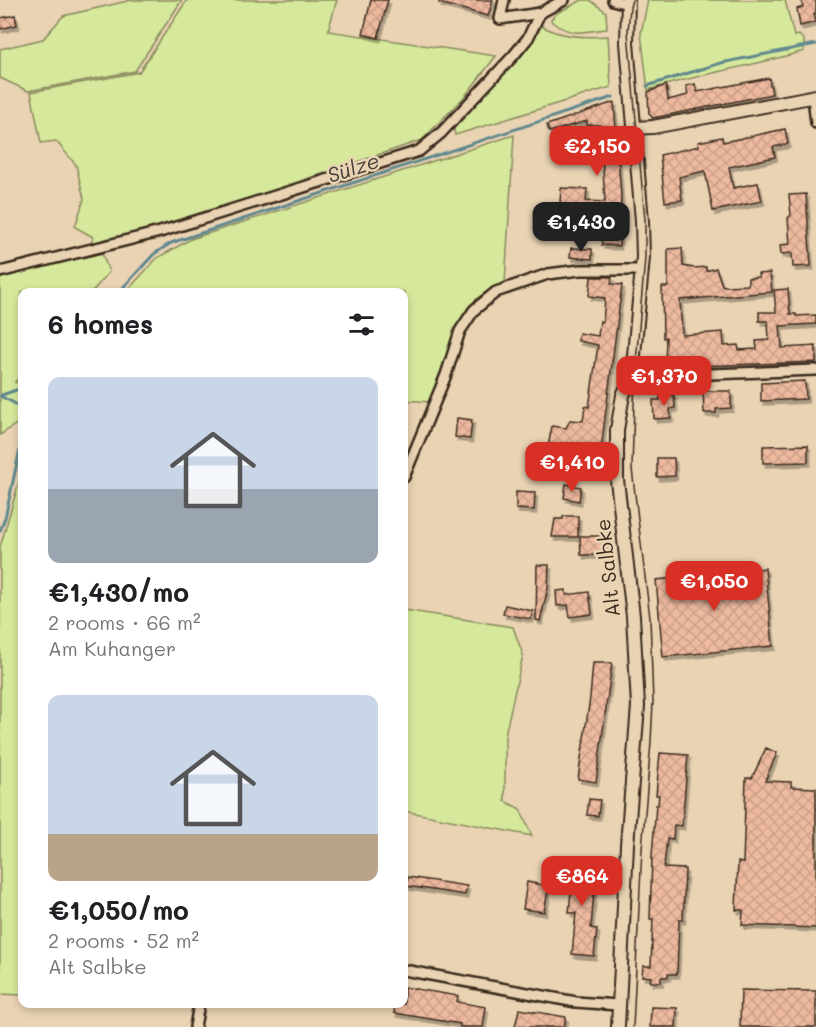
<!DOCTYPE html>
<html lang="en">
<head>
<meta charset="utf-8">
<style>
	:root { --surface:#fff; --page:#f6f6f6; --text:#202124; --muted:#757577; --accent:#d93025 }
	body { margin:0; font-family:Mali,sans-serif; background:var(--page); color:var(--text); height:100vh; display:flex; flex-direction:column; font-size:22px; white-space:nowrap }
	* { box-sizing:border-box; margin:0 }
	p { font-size:20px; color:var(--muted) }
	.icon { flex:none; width:33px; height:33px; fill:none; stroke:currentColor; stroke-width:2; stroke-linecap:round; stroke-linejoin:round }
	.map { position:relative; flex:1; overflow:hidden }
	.details { position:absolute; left:18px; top:288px; width:390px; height:720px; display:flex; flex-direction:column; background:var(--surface); border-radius:12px; box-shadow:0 3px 9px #0003 }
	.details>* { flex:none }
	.price { position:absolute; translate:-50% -51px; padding:0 14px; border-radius:12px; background:var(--accent); color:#fff; font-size:20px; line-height:39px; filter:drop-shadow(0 2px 3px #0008) }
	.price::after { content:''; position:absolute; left:50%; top:36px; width:18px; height:14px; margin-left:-9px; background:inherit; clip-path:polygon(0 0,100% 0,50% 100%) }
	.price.current { background:#222; color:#fff }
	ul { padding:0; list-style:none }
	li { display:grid; align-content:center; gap:12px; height:318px; padding:0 30px }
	li span { display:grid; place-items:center; height:186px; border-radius:12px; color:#555 }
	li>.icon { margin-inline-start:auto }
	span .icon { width:108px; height:108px; fill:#fffc; stroke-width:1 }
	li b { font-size:26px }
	h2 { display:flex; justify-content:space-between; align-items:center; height:72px; padding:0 30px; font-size:26px }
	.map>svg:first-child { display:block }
</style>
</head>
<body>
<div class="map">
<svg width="816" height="1027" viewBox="0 0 816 1027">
	<defs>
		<pattern id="building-cross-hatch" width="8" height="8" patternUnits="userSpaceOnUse" patternTransform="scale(1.5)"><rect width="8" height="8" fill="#edb99f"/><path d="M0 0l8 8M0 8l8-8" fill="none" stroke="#cc9f88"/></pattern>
		<filter id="shadow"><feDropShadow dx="2.5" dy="4" stdDeviation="0" flood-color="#0004"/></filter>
	</defs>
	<rect width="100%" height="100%" fill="#e9d3b3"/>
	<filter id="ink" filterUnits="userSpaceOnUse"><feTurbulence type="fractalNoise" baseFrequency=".0167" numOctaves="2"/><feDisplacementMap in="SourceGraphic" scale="12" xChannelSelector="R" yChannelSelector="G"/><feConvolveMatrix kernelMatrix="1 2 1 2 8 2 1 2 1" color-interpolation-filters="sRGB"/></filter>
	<g filter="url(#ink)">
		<g fill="#d5e89b" stroke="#88895c" stroke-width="1.5">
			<path d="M132 0H182L135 71 28 91 0 78V49L43 39 63 16Z"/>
			<path d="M187 0H337L328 31 496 56 465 96 422 140 235 203 96 246 92 243 93 237 75 227 84 199 76 165 56 141 41 143 31 92 139 72Z"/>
			<path d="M582 0H590L606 12 607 29C583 31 574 38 552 22L551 19 557 13Z"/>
			<path d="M648 0H785L794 36 799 35 804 40V51C753 66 699 74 648 90L641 33Z"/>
			<path d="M542 26C561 37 586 38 608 36L611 87 455 135 453 124 525 48Z"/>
			<path d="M514 135 505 283C497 287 487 291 480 296 458 311 440 376 430 402L404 400V292H126L157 258 191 239Z"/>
			<path d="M102 253 109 272 92 292H22V373L15 382 22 384V420L0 435V277Z"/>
			<path d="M22 472V995L0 994V547Z"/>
			<path d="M404 610 513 627 523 655 505 735V801L520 809 532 836 404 811Z"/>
		</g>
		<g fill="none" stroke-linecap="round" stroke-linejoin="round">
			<g stroke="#61888e" stroke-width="3">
				<path d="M647 86 721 63 816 44"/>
				<path d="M119 292 154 254 171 243 613 97"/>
				<path d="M2 395 22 388"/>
				<path d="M0 396 14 403 22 412"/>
				<path d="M0 531 5 518 22 440"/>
			</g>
		</g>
		<g fill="url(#building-cross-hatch)" stroke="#3b2a1e" stroke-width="1.5" filter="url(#shadow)">
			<path d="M371 0H388L378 38 363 34Z"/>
			<path d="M439 0H493L488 16 439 3Z"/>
			<path d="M802 0H816V13L814 14 816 22 800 26 797 9 803 7Z"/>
			<path d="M15 15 17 25 0 29V18Z"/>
			<path d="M769 78 772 94 653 118 649 114 648 92 666 85 668 100 688 95 686 86 695 84 697 92Z"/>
			<path d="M614 102 621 196 619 246 602 245 603 220 559 218 561 188 587 189 586 201 605 202 600 125H587V121L549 132 547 125Z"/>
			<path d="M785 129 788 144 773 147 775 157 729 167 733 188 758 183 762 201 713 211 705 171 679 177 682 200 665 202 660 155 699 146 698 142 722 137 723 142Z"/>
			<path d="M806 194 811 266 793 267 792 253 781 254 780 245 790 244 788 218 791 215 789 195Z"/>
			<path d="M571 248 592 249V259L570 257Z"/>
			<path d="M682 248 683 266 694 268 706 267V271L716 268 722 285 724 286 748 285V278L759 277 758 274 770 273 772 292 680 300 682 335 723 332 724 346 738 345 739 350 757 349 756 341 769 340 768 321H759V312H776L774 290 788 289 790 314H796V316L816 315V324L780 326 782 348 816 346V362L665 367 666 337 663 338 662 287H668V249Z"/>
			<path d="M591 277H612L611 284 622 285 598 473 537 464 539 455 546 457 552 426 566 428 570 420 583 421 585 406 589 407 598 345 578 341 579 333 598 336 600 321 603 322 605 298 589 296Z"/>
			<path d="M805 381 806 399 761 401V383Z"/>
			<path d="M703 391H731V408L716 409V413H704Z"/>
			<path d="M660 395H674L675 408 670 409 671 418 654 419 653 400H660Z"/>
			<path d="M457 418 472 420 470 439 455 437Z"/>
			<path d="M808 445V462L763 463V446Z"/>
			<path d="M657 458H674L675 476 657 477Z"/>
			<path d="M566 484 581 487 579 501 564 498Z"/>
			<path d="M516 492 535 493 534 510 516 509Z"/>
			<path d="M563 516H578V537H552L555 519H563Z"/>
			<path d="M580 536H604V555H581Z"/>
			<path d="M722 564 723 573 765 568 773 646 663 657 656 580 704 575 703 566Z"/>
			<path d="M537 565H549L548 588 540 621 536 620Z"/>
			<path d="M566 590V595L589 592 592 614 570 617 568 605 557 606 556 591Z"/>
			<path d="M505 605 533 611 531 619 503 614Z"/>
			<path d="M593 663H612L596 782 578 779 590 698Z"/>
			<path d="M766 748 777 753 765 781 791 782V787L816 788V928L742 925 743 910H736L738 862 743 863 746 778H752Z"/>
			<path d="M660 753 688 755 682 826 674 825 673 839 667 838 664 868 685 869 683 920H679L677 974H668V977H661V982H650L651 977 642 976 643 966H651L653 919H650L652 856 656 805H658L659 795H656Z"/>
			<path d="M589 799 600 800 598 816 587 815Z"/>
			<path d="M574 865 596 867 591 928 597 929 594 956 572 954 576 913H569L572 879 552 875 554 866 573 870Z"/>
			<path d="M408 877 467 886 465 895 407 886Z"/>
			<path d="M527 882 549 886 544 912 523 909Z"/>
			<path d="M404 987 458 996 457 1002 486 1007 483 1027H460V1024L394 1013 395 1004H404Z"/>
			<path d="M741 990 816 991V1027H740Z"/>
			<path d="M651 1007 677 1008 676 1027H650Z"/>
			<path d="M519 1009 566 1017 564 1027H515Z"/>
		</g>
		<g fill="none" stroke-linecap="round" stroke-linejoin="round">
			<defs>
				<g id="street">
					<path d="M504 0 500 19 540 13 564 0"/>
					<path d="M613 0 627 4"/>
					<path d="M813 97 816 123"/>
					<path d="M0 272 160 232 419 151 441 133 514 55 528 38 540 13"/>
					<path d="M632 377 816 370"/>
					<path d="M404 477 446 375 460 331 474 310 496 292 548 274 580 270H643"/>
					<path d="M404 970 576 1002 618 1005"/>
					<path d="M195 1027 199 1004"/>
				</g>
				<g id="secondary">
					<path d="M634 128 653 127 816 96"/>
					<path d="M618 1027 627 845 638 706 633 616 617 480V430L623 395 632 377 643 257 642 221 627 43 628 0"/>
				</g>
			</defs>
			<use href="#street" stroke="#3b2a1e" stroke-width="14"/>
			<use href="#secondary" stroke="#3b2a1e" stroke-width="16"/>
			<use href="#street" stroke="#e9d3b3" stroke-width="9"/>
			<use href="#secondary" stroke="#e9d3b3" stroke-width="12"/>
			<path stroke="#3b2a1e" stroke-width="1.5" d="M632 0 630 7 628 32 645 220V258L635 374 632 469 650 618 653 702 651 742 642 849 633 1027"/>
		</g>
	</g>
	<g text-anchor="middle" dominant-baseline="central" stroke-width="5" stroke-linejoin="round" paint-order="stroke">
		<g font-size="20" fill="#3b2a1e" stroke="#e9d3b3">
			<text transform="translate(607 568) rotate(-96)">Alt Salbke</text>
		</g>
		<g font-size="21" font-style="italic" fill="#44423a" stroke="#e9d3b3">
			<text transform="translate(353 167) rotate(-18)">Sülze</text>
		</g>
	</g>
</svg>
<b class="price" style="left:597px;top:177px">€2,150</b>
<b class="price current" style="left:581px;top:253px">€1,430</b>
<b class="price" style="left:664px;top:407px">€1,370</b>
<b class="price" style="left:572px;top:493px">€1,410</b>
<b class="price" style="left:714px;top:612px">€1,050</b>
<b class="price" style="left:582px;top:907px">€864</b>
<section class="details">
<h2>6 homes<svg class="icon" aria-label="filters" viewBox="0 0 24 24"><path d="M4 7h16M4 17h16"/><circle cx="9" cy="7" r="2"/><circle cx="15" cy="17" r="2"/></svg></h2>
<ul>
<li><span style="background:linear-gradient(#c9d6e8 60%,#9aa5b1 0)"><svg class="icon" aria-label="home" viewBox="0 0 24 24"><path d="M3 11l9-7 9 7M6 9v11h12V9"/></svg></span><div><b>€1,430/mo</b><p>2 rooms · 66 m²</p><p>Am Kuhanger</p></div></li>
<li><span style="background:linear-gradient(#c9d6e8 75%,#b9a48a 0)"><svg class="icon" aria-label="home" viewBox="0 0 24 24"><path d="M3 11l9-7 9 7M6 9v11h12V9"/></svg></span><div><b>€1,050/mo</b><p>2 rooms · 52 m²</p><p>Alt Salbke</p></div></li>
</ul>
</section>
</div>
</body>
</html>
